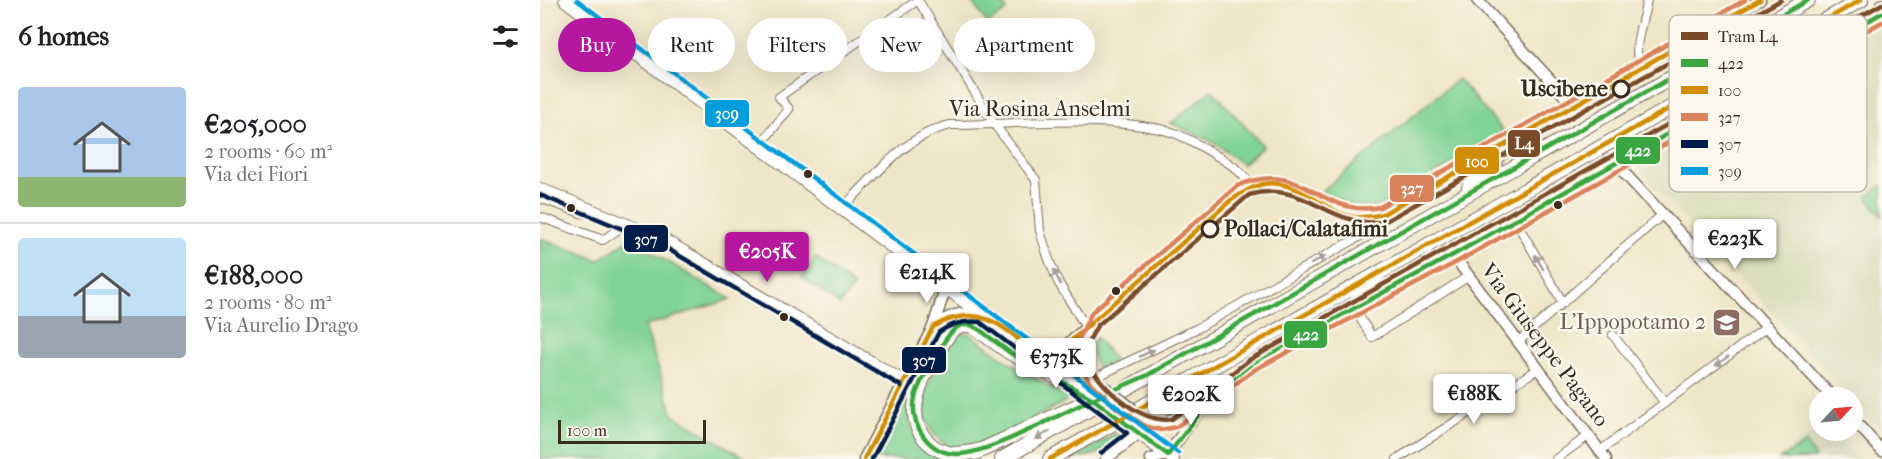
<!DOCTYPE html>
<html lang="en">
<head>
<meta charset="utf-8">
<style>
	:root { --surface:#fff; --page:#f6f6f6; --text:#202124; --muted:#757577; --line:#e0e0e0; --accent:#b5179e }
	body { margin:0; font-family:"IM FELL French Canon",serif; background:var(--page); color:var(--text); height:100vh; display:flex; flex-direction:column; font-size:22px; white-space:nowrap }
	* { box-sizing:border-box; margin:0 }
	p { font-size:20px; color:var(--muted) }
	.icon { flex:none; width:33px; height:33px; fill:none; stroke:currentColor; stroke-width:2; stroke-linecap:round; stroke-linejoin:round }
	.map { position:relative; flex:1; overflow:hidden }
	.sheet { display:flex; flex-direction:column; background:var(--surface); width:540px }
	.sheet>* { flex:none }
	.hud { position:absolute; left:18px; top:18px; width:570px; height:54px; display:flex; gap:12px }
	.needle { width:39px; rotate:64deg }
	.buttons { position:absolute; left:1269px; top:387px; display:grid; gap:12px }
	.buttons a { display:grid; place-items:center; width:54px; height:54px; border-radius:50%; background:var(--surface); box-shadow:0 6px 24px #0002; font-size:30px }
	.scale { position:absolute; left:18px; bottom:15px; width:148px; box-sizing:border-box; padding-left:6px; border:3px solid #3b2a1e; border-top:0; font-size:16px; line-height:21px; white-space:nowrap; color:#3b2a1e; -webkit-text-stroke:4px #fbf7ec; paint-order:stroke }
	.price { position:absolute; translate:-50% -51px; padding:0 14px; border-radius:6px; background:#fff; color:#222; font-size:20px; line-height:39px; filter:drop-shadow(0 2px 3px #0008) }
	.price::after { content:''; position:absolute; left:50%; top:36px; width:18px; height:14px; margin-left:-9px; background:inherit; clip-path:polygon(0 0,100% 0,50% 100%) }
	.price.current { background:var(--accent); color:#fff }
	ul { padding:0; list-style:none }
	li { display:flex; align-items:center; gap:18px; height:150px; padding:0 18px }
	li+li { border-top:2px solid var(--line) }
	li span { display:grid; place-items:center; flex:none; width:168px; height:120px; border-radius:6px; color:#555 }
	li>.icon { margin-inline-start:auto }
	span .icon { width:72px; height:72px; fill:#fffc; stroke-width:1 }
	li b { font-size:26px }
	h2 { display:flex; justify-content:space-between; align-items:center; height:72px; padding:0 18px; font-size:26px }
	.pill { padding:0 21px; border-radius:27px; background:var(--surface); box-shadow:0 6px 24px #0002; font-size:21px; line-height:54px }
	.pill.current { background:var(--accent); color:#fff }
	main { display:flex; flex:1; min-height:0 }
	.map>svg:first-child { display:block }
</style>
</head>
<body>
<main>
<section class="sheet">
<h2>6 homes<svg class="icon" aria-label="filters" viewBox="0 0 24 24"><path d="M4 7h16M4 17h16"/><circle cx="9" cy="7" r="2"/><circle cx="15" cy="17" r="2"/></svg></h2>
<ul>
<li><span style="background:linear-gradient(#a9c7e8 75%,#8fb573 0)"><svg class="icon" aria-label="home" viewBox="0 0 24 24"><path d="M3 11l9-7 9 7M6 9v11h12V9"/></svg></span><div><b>€205,000</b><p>2 rooms · 60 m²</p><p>Via dei Fiori</p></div></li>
<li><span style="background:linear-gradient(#bfe0f5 65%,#9aa5b1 0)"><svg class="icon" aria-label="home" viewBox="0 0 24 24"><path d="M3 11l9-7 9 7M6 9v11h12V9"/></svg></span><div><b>€188,000</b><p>2 rooms · 80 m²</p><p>Via Aurelio Drago</p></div></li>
</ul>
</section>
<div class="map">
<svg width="1342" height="459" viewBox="0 0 1342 459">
	<rect width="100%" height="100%" fill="#fbf7ec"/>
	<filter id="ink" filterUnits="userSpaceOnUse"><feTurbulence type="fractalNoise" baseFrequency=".0167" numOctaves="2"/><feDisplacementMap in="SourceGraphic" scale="12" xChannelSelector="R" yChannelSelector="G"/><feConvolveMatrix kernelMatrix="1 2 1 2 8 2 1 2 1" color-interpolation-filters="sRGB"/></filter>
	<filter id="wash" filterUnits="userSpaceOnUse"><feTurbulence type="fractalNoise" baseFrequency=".008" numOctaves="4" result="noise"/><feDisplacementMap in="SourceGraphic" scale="24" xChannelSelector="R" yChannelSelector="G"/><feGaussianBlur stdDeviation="1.35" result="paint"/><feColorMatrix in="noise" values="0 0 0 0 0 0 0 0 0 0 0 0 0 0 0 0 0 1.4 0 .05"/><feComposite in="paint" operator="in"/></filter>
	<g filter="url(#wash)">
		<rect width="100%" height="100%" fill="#efe5c7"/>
		<g fill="#dadebd">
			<path d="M1342 23V431L1092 162 1149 131 1153 137 1171 127 1168 120Z"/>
			<path d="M1279 427 1280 430 1294 431 1316 459H1237Z"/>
		</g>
		<g fill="#81d395" stroke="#5e7e5a" stroke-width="1.5">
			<path d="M430 0H460L467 10 448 24Z"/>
			<path d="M918 79 965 133 840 206C816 209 803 203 782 191Z"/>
			<path d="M672 90 723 146 703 164 672 142 631 123Z"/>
			<path d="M1342 185V216L1327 197Z"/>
			<path d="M0 238 59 260 89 239 191 299 105 326 133 415 207 459H0Z"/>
			<path d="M276 258 314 286 300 305 262 277Z"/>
			<path d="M420 333 430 334 472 364 530 399C510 409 440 451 422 449 397 448 383 424 383 401 383 392 404 351 410 343 412 339 417 336 420 333Z"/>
			<path d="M556 337 575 361 558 369C552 357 550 349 556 337Z"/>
			<path d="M538 345V357L544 374 525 358Z"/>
			<path d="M369 390C364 421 374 446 404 459H335Z"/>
			<path d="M577 433 580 437C572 453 547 456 531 459Z"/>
			<path d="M1266 443 1275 458 1273 459H1240Z"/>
		</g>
	</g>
	<g filter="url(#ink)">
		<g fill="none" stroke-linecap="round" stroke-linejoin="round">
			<defs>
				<g id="minor">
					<path d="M378 0 455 125 496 180 500 231 508 257 518 282 546 327"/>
					<path d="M1101 69C1091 49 1103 22 1107 0"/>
					<path d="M219 146 249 109 239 97 378 0"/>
					<path d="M0 187 124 238 365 380"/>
					<path d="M0 198 41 213 63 216"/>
					<path d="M301 209C334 178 365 135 410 125 478 125 554 115 620 129 640 133 657 144 674 154 689 163 703 171 711 187"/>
					<path d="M0 217 63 240 86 224"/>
					<path d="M975 220 1023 303"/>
					<path d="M813 307 832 337 929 276"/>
					<path d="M1073 335 1125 403"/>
					<path d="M978 342 1123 214"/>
					<path d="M554 378 658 328 824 234 826 217"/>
					<path d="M1060 451 1228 326"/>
					<path d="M857 459 998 369"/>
					<path d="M1016 459 1048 436"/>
				</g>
				<g id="tertiary">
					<path d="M937 0 1035 107"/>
					<path d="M1075 163 1293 398"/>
					<path d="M913 255 1066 459"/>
					<path d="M554 324C543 345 540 365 559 383"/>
					<path d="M393 327C409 315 421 311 440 314"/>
					<path d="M506 363 690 201C745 157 765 209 815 217 824 218 833 216 843 214L1220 0"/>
					<path d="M602 416C627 432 646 411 664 396"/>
					<path d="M1312 418 1342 451"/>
					<path d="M324 459 393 327 403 296 401 282"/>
					<path d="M566 459 599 433"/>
					<path d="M611 459 628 455C652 419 675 386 712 363L913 255 1339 15"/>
				</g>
				<g id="secondary">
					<path d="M25 0 524 377"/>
					<path d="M588 425 633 459"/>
				</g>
				<g id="primary">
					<path d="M1334 18 1342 6"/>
					<path d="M929 187 968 145"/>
					<path d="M814 291 865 282"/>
					<path d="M441 450C422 455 404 457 389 443 355 413 391 359 412 330L421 325H431L469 352 544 392"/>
					<path d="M435 453 543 403"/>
					<path d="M462 459 1268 0"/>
					<path d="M510 459 1321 0"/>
				</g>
			</defs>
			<use href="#minor" stroke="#7a6b59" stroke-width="10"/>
			<use href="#tertiary" stroke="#7a6b59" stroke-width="13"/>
			<use href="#secondary" stroke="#7a6b59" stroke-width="14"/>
			<use href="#primary" stroke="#7a6b59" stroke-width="16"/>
			<use href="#minor" stroke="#fff" stroke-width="8"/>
			<use href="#tertiary" stroke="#fff" stroke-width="10"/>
			<use href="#secondary" stroke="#fff" stroke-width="12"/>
			<use href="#primary" stroke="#fff" stroke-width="14"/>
			<defs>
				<path id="tertiary-bridge" d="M559 383 602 416"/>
				<path id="secondary-bridge" d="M544 392 588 425"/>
			</defs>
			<use href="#tertiary-bridge" stroke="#7a6b59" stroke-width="13" stroke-linecap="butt"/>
			<use href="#secondary-bridge" stroke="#7a6b59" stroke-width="14" stroke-linecap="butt"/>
			<use href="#tertiary-bridge" stroke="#fff" stroke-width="10"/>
			<use href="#secondary-bridge" stroke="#fff" stroke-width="12"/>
			<defs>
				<g id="bus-1">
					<path d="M421 325H431L440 330 469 352 553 399C522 413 449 454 418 454 389 454 369 425 375 397 379 382 388 369 396 356 403 344 408 332 421 325Z"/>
					<path d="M553 399 628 455 675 393 712 363 913 255 1342 13"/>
					<path d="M553 399 608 375 1268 0"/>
				</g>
				<g id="bus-2">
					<path d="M324 459 393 327C443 298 469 332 506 363L690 201C701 194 711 187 723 184 756 178 784 212 815 217 824 218 834 216 843 214L1220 0"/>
					<path d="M510 459 1321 0"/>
				</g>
				<path id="bus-3" d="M1205 0 840 207C779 219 765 157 697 186L552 312 540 336 537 357 549 382 578 409 607 427 621 430 636 427 716 369 917 262 1342 22"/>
				<g id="bus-4">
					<path d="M0 195 121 245 361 386"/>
					<path d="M332 459 399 332C412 323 424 320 440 322L587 433 561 453"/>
				</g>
				<path id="bus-5" d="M37 0 638 453"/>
			</defs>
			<use href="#bus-1" stroke="#fbf7ec" stroke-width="9"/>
			<use href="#bus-2" stroke="#fbf7ec" stroke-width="9"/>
			<use href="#bus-3" stroke="#fbf7ec" stroke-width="9"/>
			<use href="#bus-4" stroke="#fbf7ec" stroke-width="9"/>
			<use href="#bus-5" stroke="#fbf7ec" stroke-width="9"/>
			<use href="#bus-1" stroke="#39a641" stroke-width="4.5"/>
			<use href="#bus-2" stroke="#d18d06" stroke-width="4.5"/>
			<use href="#bus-3" stroke="#da825a" stroke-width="4.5"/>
			<use href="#bus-4" stroke="#001e49" stroke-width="4.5"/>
			<use href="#bus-5" stroke="#009ddc" stroke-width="4.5"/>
			<defs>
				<path id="tram-1" d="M1241 0 844 222C786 228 766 179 709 195L557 326 545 348C547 379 601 426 632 419L709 360 1342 4"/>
			</defs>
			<use href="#tram-1" stroke="#fbf7ec" stroke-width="9"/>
			<use href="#tram-1" stroke="#7a4b2a" stroke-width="4.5"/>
		</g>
		<defs><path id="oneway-solid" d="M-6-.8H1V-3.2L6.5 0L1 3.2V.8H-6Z" transform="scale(1.5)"/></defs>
		<g fill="#a79f9a">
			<use href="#oneway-solid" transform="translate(778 260) rotate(-30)"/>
			<use href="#oneway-solid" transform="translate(999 262) rotate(-120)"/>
			<use href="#oneway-solid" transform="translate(517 277) rotate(-115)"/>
			<use href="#oneway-solid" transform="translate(607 353) rotate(-25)"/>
			<use href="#oneway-solid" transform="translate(1182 361) rotate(144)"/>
			<use href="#oneway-solid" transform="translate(503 435) rotate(150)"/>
		</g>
	</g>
	<defs>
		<symbol id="school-square" viewBox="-11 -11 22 22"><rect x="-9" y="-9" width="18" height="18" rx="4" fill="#8d6e63" stroke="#fbf7ec"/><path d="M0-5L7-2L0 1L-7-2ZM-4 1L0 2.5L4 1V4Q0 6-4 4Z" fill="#fff"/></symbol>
	</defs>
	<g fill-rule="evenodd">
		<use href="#school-square" x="1170" y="306" width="33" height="33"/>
	</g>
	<g fill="#fbf7ec" stroke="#3b2a1e" stroke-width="3">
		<circle cx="1081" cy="89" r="8"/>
		<circle cx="670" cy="229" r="8"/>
	</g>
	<g fill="#3b2a1e" stroke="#fbf7ec" stroke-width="2">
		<circle cx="268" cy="174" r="5"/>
		<circle cx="1018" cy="205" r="5"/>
		<circle cx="31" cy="208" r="5"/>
		<circle cx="576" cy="291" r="5"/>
		<circle cx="244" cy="317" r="5"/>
	</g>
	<g text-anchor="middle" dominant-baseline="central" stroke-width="5" stroke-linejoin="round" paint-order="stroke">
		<g font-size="22" font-weight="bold" fill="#3b2a1e" stroke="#fbf7ec" text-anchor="end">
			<text x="1068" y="89">Uscibene</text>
			<text x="684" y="229" text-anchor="start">Pollaci/Calatafimi</text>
		</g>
		<g font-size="22" fill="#3b2a1e" stroke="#fbf7ec">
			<text x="500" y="109">Via Rosina Anselmi</text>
			<text transform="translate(1005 345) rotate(53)">Via Giuseppe Pagano</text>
		</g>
		<g font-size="22" fill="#785e54" stroke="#fbf7ec" text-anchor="end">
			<text x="1166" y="322">L'Ippopotamo 2</text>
		</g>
	</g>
	<rect x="1129" y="15" width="198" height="177" rx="9" fill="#fbf7ec" stroke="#c1baae" stroke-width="1.5"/>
	<rect x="1141" y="32" width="27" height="8" fill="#7a4b2a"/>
	<rect x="1141" y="59" width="27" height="8" fill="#39a641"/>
	<rect x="1141" y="86" width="27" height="8" fill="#d18d06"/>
	<rect x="1141" y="113" width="27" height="8" fill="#da825a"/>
	<rect x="1141" y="140" width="27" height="8" fill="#001e49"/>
	<rect x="1141" y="167" width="27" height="8" fill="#009ddc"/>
	<g font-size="16" fill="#3b2a1e">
		<text x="1178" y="42">Tram L4</text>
		<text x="1178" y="69">422</text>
		<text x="1178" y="96">100</text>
		<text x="1178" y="123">327</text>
		<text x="1178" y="150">307</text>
		<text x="1178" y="177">309</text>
	</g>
	<g stroke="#fbf7ec" stroke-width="2">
		<rect x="164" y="99" width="46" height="29" rx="6" fill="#009ddc"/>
		<rect x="967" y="129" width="34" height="29" rx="6" fill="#7a4b2a"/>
		<rect x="1075" y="136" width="46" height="29" rx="6" fill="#39a641"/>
		<rect x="914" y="146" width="46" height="29" rx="6" fill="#d18d06"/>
		<rect x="849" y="174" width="46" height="29" rx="6" fill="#da825a"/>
		<rect x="83" y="224" width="46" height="29" rx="6" fill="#001e49"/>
		<rect x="743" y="320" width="45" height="29" rx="6" fill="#39a641"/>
		<rect x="361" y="346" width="46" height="28" rx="6" fill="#001e49"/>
	</g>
	<g font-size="16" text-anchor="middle" font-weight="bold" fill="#fff">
		<text x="187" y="119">309</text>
		<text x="984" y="149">L4</text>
		<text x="1098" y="156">422</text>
		<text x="937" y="167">100</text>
		<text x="872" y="194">327</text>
		<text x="106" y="245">307</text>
		<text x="766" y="340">422</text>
		<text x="384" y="366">307</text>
	</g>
</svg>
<div class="buttons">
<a><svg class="needle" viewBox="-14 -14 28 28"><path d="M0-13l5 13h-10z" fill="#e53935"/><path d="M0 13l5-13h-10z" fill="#757577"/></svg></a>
</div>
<div class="scale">100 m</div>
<b class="price" style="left:1195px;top:270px">€223K</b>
<b class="price current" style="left:227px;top:283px">€205K</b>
<b class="price" style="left:387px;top:304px">€214K</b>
<b class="price" style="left:516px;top:389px">€373K</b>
<b class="price" style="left:934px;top:425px">€188K</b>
<b class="price" style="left:651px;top:426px">€202K</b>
<div class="hud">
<a class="pill current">Buy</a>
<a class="pill">Rent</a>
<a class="pill">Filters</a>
<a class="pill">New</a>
<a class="pill">Apartment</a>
</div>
</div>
</main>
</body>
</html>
